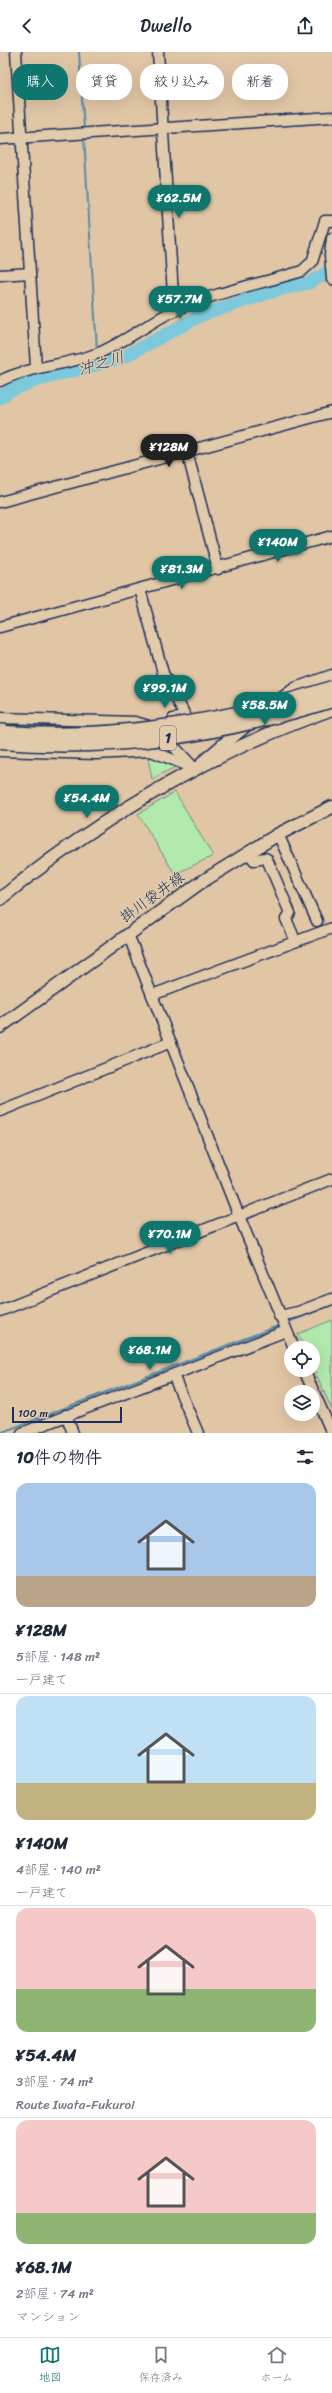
<!DOCTYPE html>
<html lang="ja">
<head>
<meta charset="utf-8">
<style>
	:root { --surface:#fff; --page:#f2f2f3; --text:#1f2937; --muted:#747a83; --line:#e0e1e3; --accent:#0f766e }
	body { margin:0; font-family:Sriracha,"Klee One",sans-serif; background:var(--page); color:var(--text); height:100vh; display:flex; flex-direction:column; font-size:15px; white-space:nowrap }
	* { box-sizing:border-box; margin:0 }
	p { font-size:13px; color:var(--muted) }
	.icon { flex:none; width:22px; height:22px; fill:none; stroke:currentColor; stroke-width:2; stroke-linecap:round; stroke-linejoin:round }
	.map { position:relative; height:1381px; overflow:hidden }
	.panel { display:flex; flex-direction:column; background:var(--surface); flex:1 }
	.panel>* { flex:none }
	.hud { position:absolute; left:12px; top:12px; width:308px; height:36px; display:flex; gap:8px }
	.controls { position:absolute; left:284px; top:1289px; display:grid; gap:8px }
	.controls a { display:grid; place-items:center; width:36px; height:36px; border-radius:50%; background:var(--surface); box-shadow:0 4px 16px #0002; font-size:20px }
	.scale { position:absolute; left:12px; bottom:10px; width:110px; box-sizing:border-box; padding-left:4px; border:2px solid #1b2f5e; border-top:0; font-size:11px; line-height:14px; white-space:nowrap; color:#1b2f5e; -webkit-text-stroke:3px #e1cbab; paint-order:stroke }
	.price { position:absolute; translate:-50% -34px; padding:0 9px; border-radius:14px; background:var(--accent); color:#fff; font-size:13px; line-height:26px; filter:drop-shadow(0 1px 2px #0008) }
	.price::after { content:''; position:absolute; left:50%; top:24px; width:12px; height:9px; margin-left:-6px; background:inherit; clip-path:polygon(0 0,100% 0,50% 100%) }
	.price.on { background:#222; color:#fff }
	ul { padding:0; list-style:none }
	li { display:grid; align-content:center; gap:8px; height:212px; padding:0 16px }
	li+li { border-top:1px solid var(--line) }
	li span { display:grid; place-items:center; height:124px; border-radius:12px; color:#555 }
	li>.icon { margin-inline-start:auto }
	span .icon { width:72px; height:72px; fill:#fffc; stroke-width:1 }
	li b { font-size:17px }
	h2 { display:flex; justify-content:space-between; align-items:center; height:48px; padding:0 16px; font-size:17px }
	.chip { padding:0 14px; border-radius:16px; background:var(--surface); box-shadow:0 4px 16px #0002; font-size:14px; line-height:36px }
	.chip.on { background:var(--accent); color:#fff }
	header { display:flex; justify-content:space-between; align-items:center; height:52px; padding:0 16px; background:var(--surface); font-size:18px; font-weight:600 }
	.menu { display:flex; justify-content:space-around; align-items:center; height:56px; border-top:1px solid var(--line); background:var(--surface); font-size:11px; color:var(--muted) }
	.menu a { display:grid; justify-items:center; gap:2px }
	.menu .on { color:var(--accent) }
	.map>svg:first-child { display:block }
</style>
</head>
<body>
<header><svg class="icon" aria-label="back" viewBox="0 0 24 24"><path d="M15 5l-7 7 7 7"/></svg>Dwello<svg class="icon" aria-label="share" viewBox="0 0 24 24"><path d="M12 15V3M7 8l5-5 5 5M5 13v7h14v-7"/></svg></header>
<div class="map">
<svg width="332" height="1381" viewBox="0 0 332 1381">
	<rect width="100%" height="100%" fill="#e1c6a6"/>
	<filter id="ink" filterUnits="userSpaceOnUse"><feTurbulence type="fractalNoise" baseFrequency=".025" numOctaves="2"/><feDisplacementMap in="SourceGraphic" scale="8" xChannelSelector="R" yChannelSelector="G"/><feConvolveMatrix kernelMatrix="1 2 1 2 8 2 1 2 1" color-interpolation-filters="sRGB"/></filter>
	<g filter="url(#ink)">
		<g fill="#b2e9ac" stroke="#668c85">
			<path d="M152 705 172 710 175 715 152 727 148 706Z"/>
			<path d="M175 740 213 804 175 822 138 762Z"/>
			<path d="M332 1268V1358L313 1315V1296H305L298 1282Z"/>
		</g>
		<g fill="none" stroke-linecap="round" stroke-linejoin="round">
			<g stroke="#558ba9" stroke-width="2">
				<path d="M79 0 84 79"/>
				<path d="M84 85 97 298"/>
				<path d="M309 231 329 229"/>
				<path d="M98 305V314"/>
				<path d="M286 1271 332 1253"/>
				<path d="M0 1381 280 1273"/>
			</g>
			<path stroke="#7cc9db" stroke-width="13" d="M0 346 9 339 35 329 122 306 202 263 277 238 309 231 332 218"/>
			<defs>
				<g id="minor">
					<path d="M16 0 36 315"/>
					<path d="M158 0 174 259"/>
					<path d="M0 87 332 65"/>
					<path d="M332 186 330 203 332 227"/>
					<path d="M0 223 30 221"/>
					<path d="M0 329C30 314 64 314 96 302 124 291 148 271 175 258 216 240 260 232 302 219L312 210 325 169H332"/>
					<path d="M187 400 218 517"/>
					<path d="M0 450 332 360"/>
					<path d="M140 537 163 621 186 665 173 667"/>
					<path d="M0 575 332 484"/>
					<path d="M0 666 135 670 149 674"/>
					<path d="M163 683 195 717"/>
					<path d="M0 699 96 702 151 699 191 715"/>
					<path d="M278 782 317 869"/>
					<path d="M249 800 254 808 265 806 267 807 290 861 286 867 293 883"/>
					<path d="M128 882 239 1164 294 1296"/>
					<path d="M152 943 332 876"/>
					<path d="M0 1059 171 990"/>
					<path d="M0 1259 332 1127"/>
					<path d="M279 1264 298 1260 332 1247"/>
					<path d="M304 1318 332 1381"/>
					<path d="M173 1323 198 1381"/>
					<path d="M66 1363 73 1381"/>
					<path d="M22 1381 286 1279"/>
				</g>
				<g id="major">
					<path d="M276 651 295 637 332 624"/>
					<path d="M203 710 250 670"/>
					<path d="M0 847C99 766 212 700 332 657"/>
					<path d="M0 975 200 831 277 783 332 755"/>
				</g>
			</defs>
			<use href="#minor" stroke="#1b2f5e" stroke-width="13"/>
			<use href="#major" stroke="#1b2f5e" stroke-width="15"/>
			<use href="#minor" stroke="#e1cbab" stroke-width="10"/>
			<use href="#major" stroke="#e1cbab" stroke-width="12"/>
			<defs>
				<g id="highway-bridge">
					<path d="M6 681C113 689 231 669 332 636"/>
					<path d="M0 690C120 699 218 683 332 648"/>
				</g>
			</defs>
			<use href="#highway-bridge" stroke="#1b2f5e" stroke-width="17" stroke-linecap="butt"/>
			<use href="#highway-bridge" stroke="#e1cbab" stroke-width="14"/>
		</g>
	</g>
	<g text-anchor="middle" dominant-baseline="central" stroke-width="3" stroke-linejoin="round" paint-order="stroke">
		<rect fill="#e1cbab" stroke="#565e75" stroke-width="1" x="160" y="674" width="16" height="24" rx="3"/>
		<g font-size="14" font-weight="bold" fill="#1b2f5e">
			<text x="168" y="686">1</text>
		</g>
		<g font-size="15" fill="#1b2f5e" stroke="#e1cbab">
			<text transform="translate(152 845) rotate(-36)">掛川袋井線</text>
		</g>
		<g font-size="16" font-style="italic" fill="#253e6a" stroke="#e1cbab">
			<text transform="translate(101 311) rotate(-17)">沖之川</text>
		</g>
	</g>
</svg>
<div class="controls">
<a><svg class="icon" aria-label="locate" viewBox="0 0 24 24"><circle cx="12" cy="12" r="6"/><path d="M12 2v4M12 18v4M2 12h4M18 12h4"/></svg></a>
<a><svg class="icon" aria-label="layers" viewBox="0 0 24 24"><path d="M12 4l9 5-9 5-9-5zM3 14l9 5 9-5"/></svg></a>
</div>
<div class="scale">100 m</div>
<b class="price" style="left:179px;top:167px">¥62.5M</b>
<b class="price" style="left:180px;top:268px">¥57.7M</b>
<b class="price on" style="left:169px;top:416px">¥128M</b>
<b class="price" style="left:278px;top:511px">¥140M</b>
<b class="price" style="left:182px;top:538px">¥81.3M</b>
<b class="price" style="left:165px;top:657px">¥99.1M</b>
<b class="price" style="left:265px;top:674px">¥58.5M</b>
<b class="price" style="left:87px;top:767px">¥54.4M</b>
<b class="price" style="left:170px;top:1203px">¥70.1M</b>
<b class="price" style="left:150px;top:1319px">¥68.1M</b>
<div class="hud">
<a class="chip on">購入</a>
<a class="chip">賃貸</a>
<a class="chip">絞り込み</a>
<a class="chip">新着</a>
</div>
</div>
<section class="panel">
<h2>10件の物件<svg class="icon" aria-label="filters" viewBox="0 0 24 24"><path d="M4 7h16M4 17h16"/><circle cx="9" cy="7" r="2"/><circle cx="15" cy="17" r="2"/></svg></h2>
<ul>
<li><span style="background:linear-gradient(#a9c7e8 75%,#b9a48a 0)"><svg class="icon" aria-label="home" viewBox="0 0 24 24"><path d="M3 11l9-7 9 7M6 9v11h12V9"/></svg></span><div><b>¥128M</b><p>5部屋 · 148 m²</p><p>一戸建て</p></div></li>
<li><span style="background:linear-gradient(#bfe0f5 70%,#c2b280 0)"><svg class="icon" aria-label="home" viewBox="0 0 24 24"><path d="M3 11l9-7 9 7M6 9v11h12V9"/></svg></span><div><b>¥140M</b><p>4部屋 · 140 m²</p><p>一戸建て</p></div></li>
<li><span style="background:linear-gradient(#f6c9c9 65%,#8fb573 0)"><svg class="icon" aria-label="home" viewBox="0 0 24 24"><path d="M3 11l9-7 9 7M6 9v11h12V9"/></svg></span><div><b>¥54.4M</b><p>3部屋 · 74 m²</p><p>Route Iwata-Fukuroi</p></div></li>
<li><span style="background:linear-gradient(#f6c9c9 75%,#8fb573 0)"><svg class="icon" aria-label="home" viewBox="0 0 24 24"><path d="M3 11l9-7 9 7M6 9v11h12V9"/></svg></span><div><b>¥68.1M</b><p>2部屋 · 74 m²</p><p>マンション</p></div></li>
</ul>
</section>
<nav class="menu">
<a class="on"><svg class="icon" aria-label="map" viewBox="0 0 24 24"><path d="M3 6l6-2 6 2 6-2v14l-6 2-6-2-6 2zM9 4v14M15 6v14"/></svg>地図</a>
<a><svg class="icon" aria-label="saved" viewBox="0 0 24 24"><path d="M7 4h10v16l-5-4-5 4z"/></svg>保存済み</a>
<a><svg class="icon" aria-label="home" viewBox="0 0 24 24"><path d="M3 11l9-7 9 7M6 9v11h12V9"/></svg>ホーム</a>
</nav>
</body>
</html>
